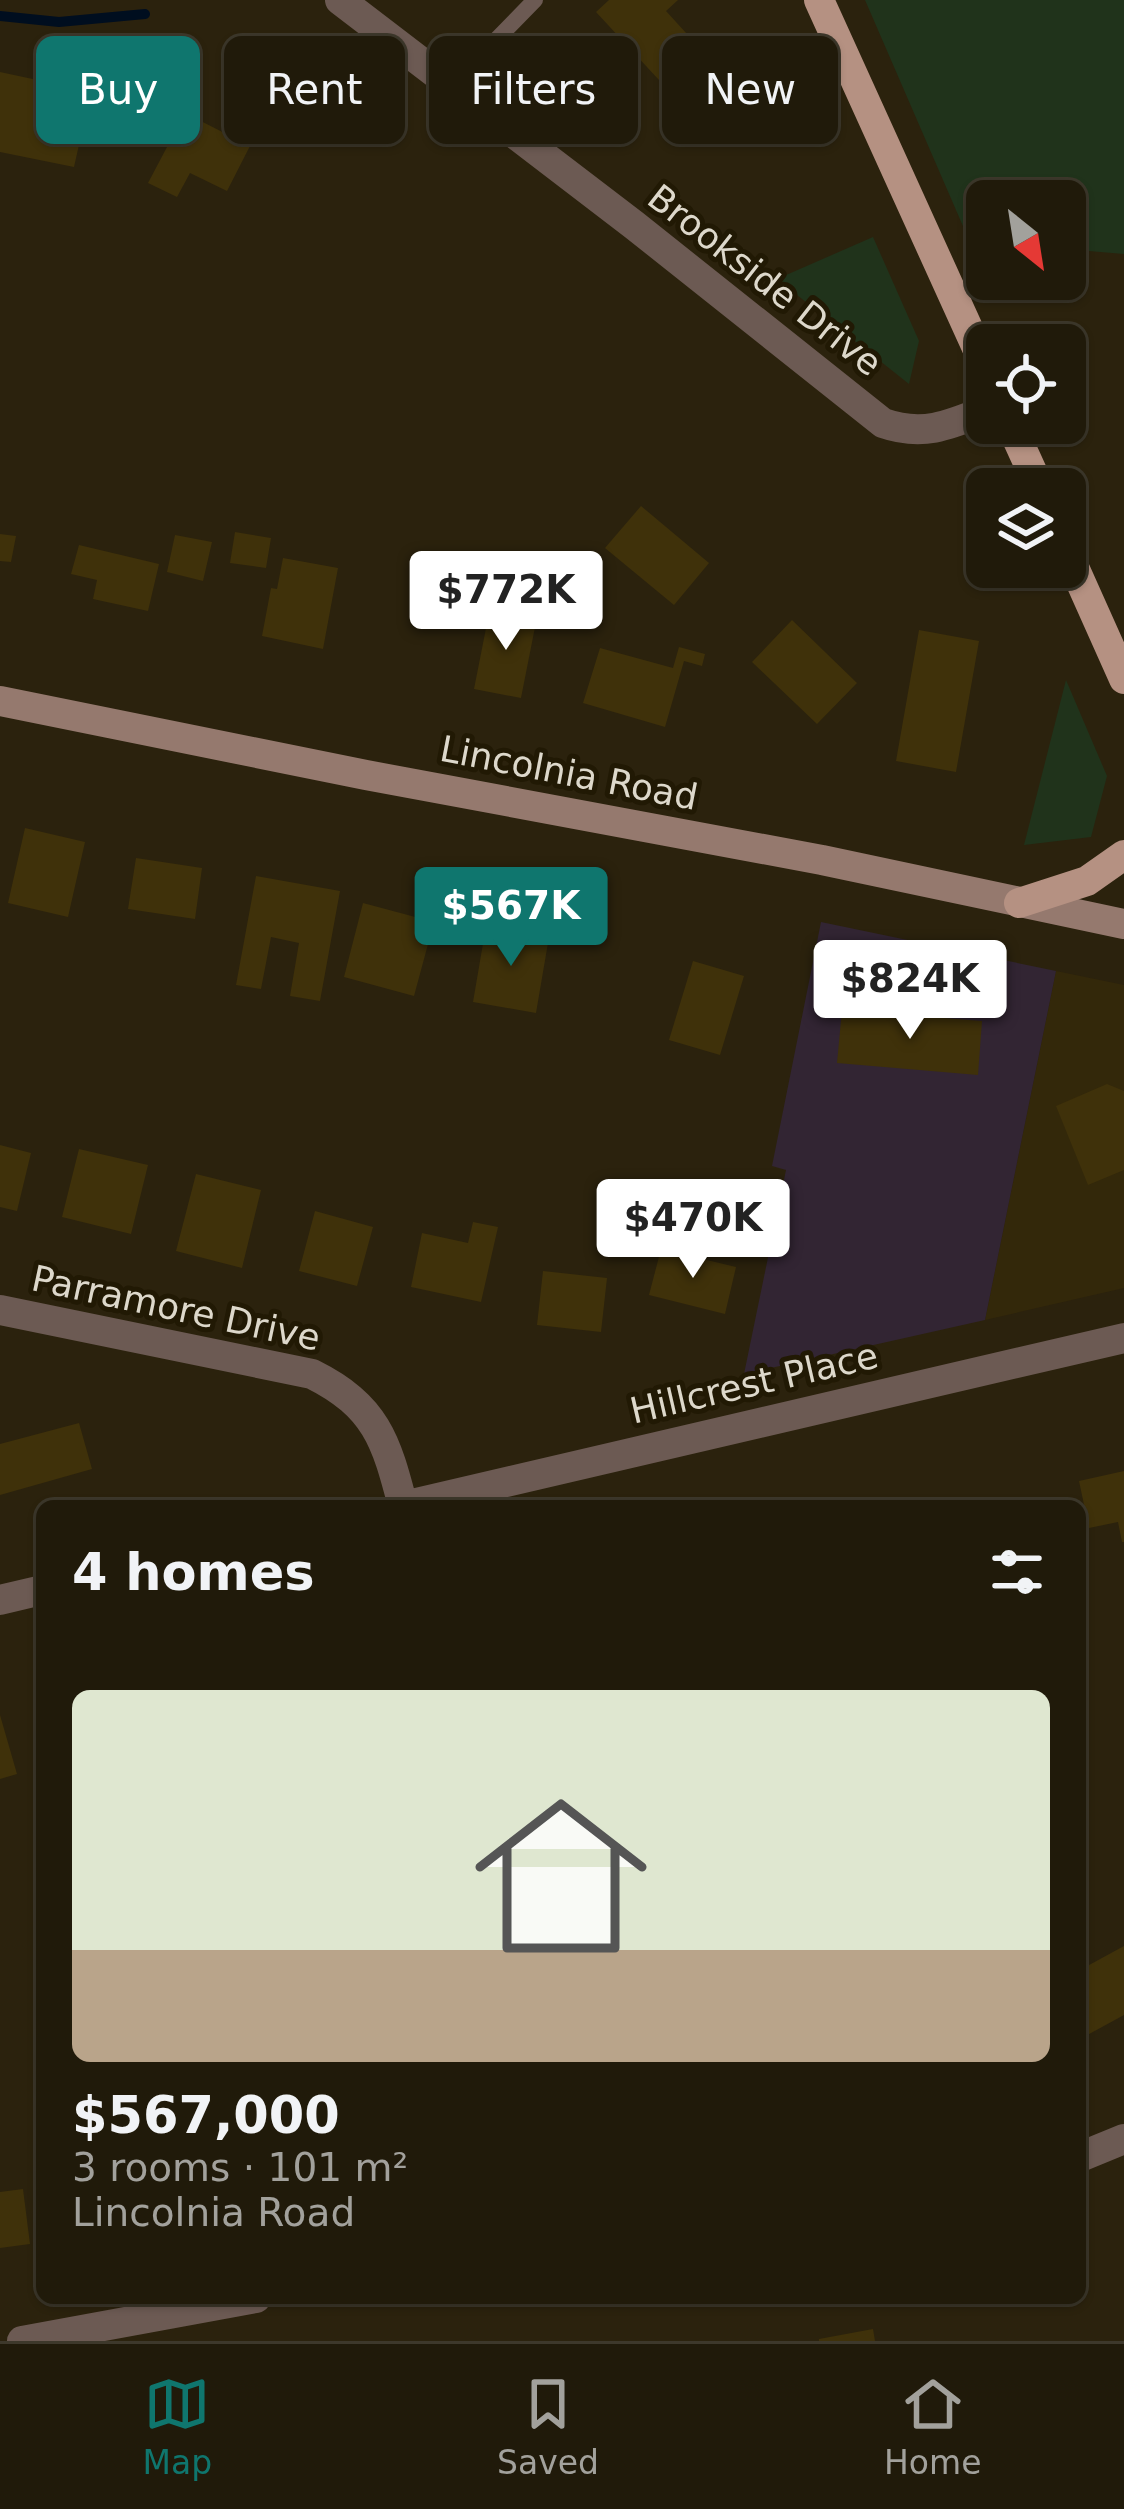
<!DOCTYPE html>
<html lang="en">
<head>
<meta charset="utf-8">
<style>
	:root { --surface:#201a0a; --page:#2d2718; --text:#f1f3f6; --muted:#a2a19c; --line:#3d382b; --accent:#0f766e }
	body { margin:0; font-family:"DejaVu Sans",sans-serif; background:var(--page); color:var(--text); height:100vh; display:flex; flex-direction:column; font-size:45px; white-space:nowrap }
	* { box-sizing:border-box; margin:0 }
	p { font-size:39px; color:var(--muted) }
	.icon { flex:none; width:66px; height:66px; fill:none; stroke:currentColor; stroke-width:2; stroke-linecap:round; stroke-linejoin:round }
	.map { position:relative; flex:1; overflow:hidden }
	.drawer { position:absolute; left:36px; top:1500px; width:1050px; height:804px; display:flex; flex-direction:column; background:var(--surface); border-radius:18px; box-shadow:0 3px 9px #0004,0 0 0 3px var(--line) }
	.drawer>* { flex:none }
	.hud { position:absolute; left:36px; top:36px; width:1053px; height:108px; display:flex; gap:24px }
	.needle { width:78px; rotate:150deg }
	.buttons { position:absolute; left:966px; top:180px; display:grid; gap:24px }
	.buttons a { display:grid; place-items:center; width:120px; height:120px; border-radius:18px; background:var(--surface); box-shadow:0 3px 9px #0004,0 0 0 3px var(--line); font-size:60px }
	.price { position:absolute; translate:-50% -102px; padding:0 27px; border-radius:12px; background:#fff; color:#222; font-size:39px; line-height:78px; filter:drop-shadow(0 3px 6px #0008) }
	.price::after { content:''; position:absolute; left:50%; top:72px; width:36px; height:27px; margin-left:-18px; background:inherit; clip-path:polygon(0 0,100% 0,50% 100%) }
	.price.on { background:var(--accent); color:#fff }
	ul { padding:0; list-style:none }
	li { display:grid; align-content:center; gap:24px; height:636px; padding:0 36px }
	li+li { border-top:3px solid var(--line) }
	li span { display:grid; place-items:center; height:372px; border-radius:18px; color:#555 }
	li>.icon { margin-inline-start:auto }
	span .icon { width:216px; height:216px; fill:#fffc; stroke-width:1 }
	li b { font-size:51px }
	h2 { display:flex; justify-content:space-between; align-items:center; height:144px; padding:0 36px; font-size:51px }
	.pill { padding:0 42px; border-radius:18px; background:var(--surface); box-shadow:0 3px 9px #0004,0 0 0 3px var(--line); font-size:42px; line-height:108px }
	.pill.on { background:var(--accent); color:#fff }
	.dock { display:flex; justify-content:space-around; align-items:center; height:168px; border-top:3px solid var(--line); background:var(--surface); font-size:33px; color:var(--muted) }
	.dock a { display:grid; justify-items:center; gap:6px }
	.dock .on { color:var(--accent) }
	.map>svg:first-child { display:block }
</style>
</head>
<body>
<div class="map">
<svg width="1124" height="2341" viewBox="0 0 1124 2341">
	<rect width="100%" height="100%" fill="#2b220d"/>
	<path fill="#33280a" d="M1056 971 1124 985V1288L985 1320Z"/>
	<path fill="#322533" d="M821 922 1056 971 985 1320 744 1374 786 1170 772 1166Z"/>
	<g fill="#20331b">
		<path d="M865 0H1124V254L1065 249V201H987V241L969 240Z"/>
		<path d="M873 237 919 341 909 384 777 279Z"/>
		<path d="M1066 680 1107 776 1091 837 1024 845Z"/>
	</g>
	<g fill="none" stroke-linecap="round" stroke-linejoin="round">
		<path stroke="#000e1f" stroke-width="10" d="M0 16 59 22 145 14"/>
	</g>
	<g fill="#3f310a">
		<path d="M609 0H678L666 11 697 45 659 80 596 12Z"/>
		<path d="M0 72 56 84 49 119 83 127 74 167 0 152Z"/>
		<path d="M185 113 250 146 227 191 190 173 177 197 148 183Z"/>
		<path d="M641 506 709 563 674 605 605 548Z"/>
		<path d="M235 532 271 538 266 568 230 563Z"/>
		<path d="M0 534 16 536 11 562 0 561Z"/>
		<path d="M175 535 212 542 203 581 167 572Z"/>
		<path d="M79 545 159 564 148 611 93 599 97 580 71 574Z"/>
		<path d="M283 558 338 568 323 649 262 636 271 588 277 589Z"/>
		<path d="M490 608 537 617 521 698 474 689Z"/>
		<path d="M792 620 857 683 817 724 752 662Z"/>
		<path d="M919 630 979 641 956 772 896 761Z"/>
		<path d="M679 647 705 654 702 666 684 661 665 727 583 703 600 648 673 668Z"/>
		<path d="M25 828 85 842 68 917 8 903Z"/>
		<path d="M136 858 202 868 195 919 128 909Z"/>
		<path d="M256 876 340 891 320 1001 290 996 299 943 271 937 261 989 236 985Z"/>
		<path d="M363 903 434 922 414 996 344 977Z"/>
		<path d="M486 926 549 937 536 1013 473 1002Z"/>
		<path d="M693 961 744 976 720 1055 669 1040Z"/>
		<path d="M842 1010 982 1021 978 1075 837 1063Z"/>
		<path d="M1107 1084 1124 1091V1170L1088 1185 1056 1106Z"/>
		<path d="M0 1145 31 1153 17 1211 0 1207Z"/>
		<path d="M79 1149 148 1165 131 1234 62 1217Z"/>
		<path d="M196 1174 261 1190 242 1268 176 1251Z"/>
		<path d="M315 1211 373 1227 357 1286 299 1271Z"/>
		<path d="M473 1222 498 1227 481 1302 411 1287 422 1233 468 1243Z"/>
		<path d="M661 1249 736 1267 725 1314 649 1295Z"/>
		<path d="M543 1271 607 1278 601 1332 537 1325Z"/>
		<path d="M79 1423 92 1469 0 1495V1444Z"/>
		<path d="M1124 1471V1542H1122L1118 1522 1089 1528 1079 1481Z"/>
		<path d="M0 1715 17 1774 0 1779Z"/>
		<path d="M1124 1946V2015L1080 2039V1970Z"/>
		<path d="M23 2189 30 2244 0 2248V2192Z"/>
		<path d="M873 2329 875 2341H819V2339Z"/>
	</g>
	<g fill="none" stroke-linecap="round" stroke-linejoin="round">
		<path stroke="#6c5a53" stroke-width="16" d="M450 87 535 0"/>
		<g stroke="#6c5a53" stroke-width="30">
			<path d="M0 1310 312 1374C376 1406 386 1440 403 1506L1124 1338"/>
			<path d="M0 1600 42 1590"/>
			<path d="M1080 2157 1124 2139"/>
			<path d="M22 2341 256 2298"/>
		</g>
		<path stroke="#6c5a53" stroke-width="30" d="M340 0 634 225 883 423C923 437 950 425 987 410"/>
		<path stroke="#95796e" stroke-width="30" d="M0 701 366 775 822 860 1124 924"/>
		<g stroke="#b59182" stroke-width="30">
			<path d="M819 0 987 370"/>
			<path d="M1010 423 1040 489"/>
			<path d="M1065 547 1124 679"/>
			<path d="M1019 903 1087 881 1124 855"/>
		</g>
	</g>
	<g text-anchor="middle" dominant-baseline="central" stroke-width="10" stroke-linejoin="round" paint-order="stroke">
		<g font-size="36" fill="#ddd8cb" stroke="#211904">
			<text transform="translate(765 280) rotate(38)">Brookside Drive</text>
			<text transform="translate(569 773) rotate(11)">Lincolnia Road</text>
			<text transform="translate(176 1308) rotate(12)">Parramore Drive</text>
			<text transform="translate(754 1383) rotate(-13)">Hillcrest Place</text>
		</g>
	</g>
</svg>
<div class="buttons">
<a><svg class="needle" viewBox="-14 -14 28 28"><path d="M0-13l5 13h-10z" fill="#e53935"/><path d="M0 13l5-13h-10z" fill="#a2a19c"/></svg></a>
<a><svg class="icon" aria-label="locate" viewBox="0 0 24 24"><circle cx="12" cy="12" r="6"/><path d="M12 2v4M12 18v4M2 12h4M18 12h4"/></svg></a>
<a><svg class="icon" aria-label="layers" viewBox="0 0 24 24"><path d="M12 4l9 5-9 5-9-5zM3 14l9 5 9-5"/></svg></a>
</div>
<b class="price" style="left:506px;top:653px">$772K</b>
<b class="price on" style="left:511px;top:969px">$567K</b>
<b class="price" style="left:910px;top:1042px">$824K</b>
<b class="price" style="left:693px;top:1281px">$470K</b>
<div class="hud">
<a class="pill on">Buy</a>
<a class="pill">Rent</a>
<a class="pill">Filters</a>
<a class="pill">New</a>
</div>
<section class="drawer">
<h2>4 homes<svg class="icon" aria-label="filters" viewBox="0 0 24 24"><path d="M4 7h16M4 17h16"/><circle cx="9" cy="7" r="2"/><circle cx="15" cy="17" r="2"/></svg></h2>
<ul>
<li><span style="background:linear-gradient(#dfe7d0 70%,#b9a48a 0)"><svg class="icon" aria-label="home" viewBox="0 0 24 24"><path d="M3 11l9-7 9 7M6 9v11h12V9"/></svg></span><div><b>$567,000</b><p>3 rooms · 101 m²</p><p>Lincolnia Road</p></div></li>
</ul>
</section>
</div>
<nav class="dock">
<a class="on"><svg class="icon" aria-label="map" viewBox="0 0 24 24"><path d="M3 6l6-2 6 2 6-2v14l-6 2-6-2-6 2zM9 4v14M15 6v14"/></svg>Map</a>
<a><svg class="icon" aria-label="saved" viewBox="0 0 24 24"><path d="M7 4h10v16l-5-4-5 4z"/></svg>Saved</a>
<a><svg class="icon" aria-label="home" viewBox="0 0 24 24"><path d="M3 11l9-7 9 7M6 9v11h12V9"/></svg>Home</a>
</nav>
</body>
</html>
